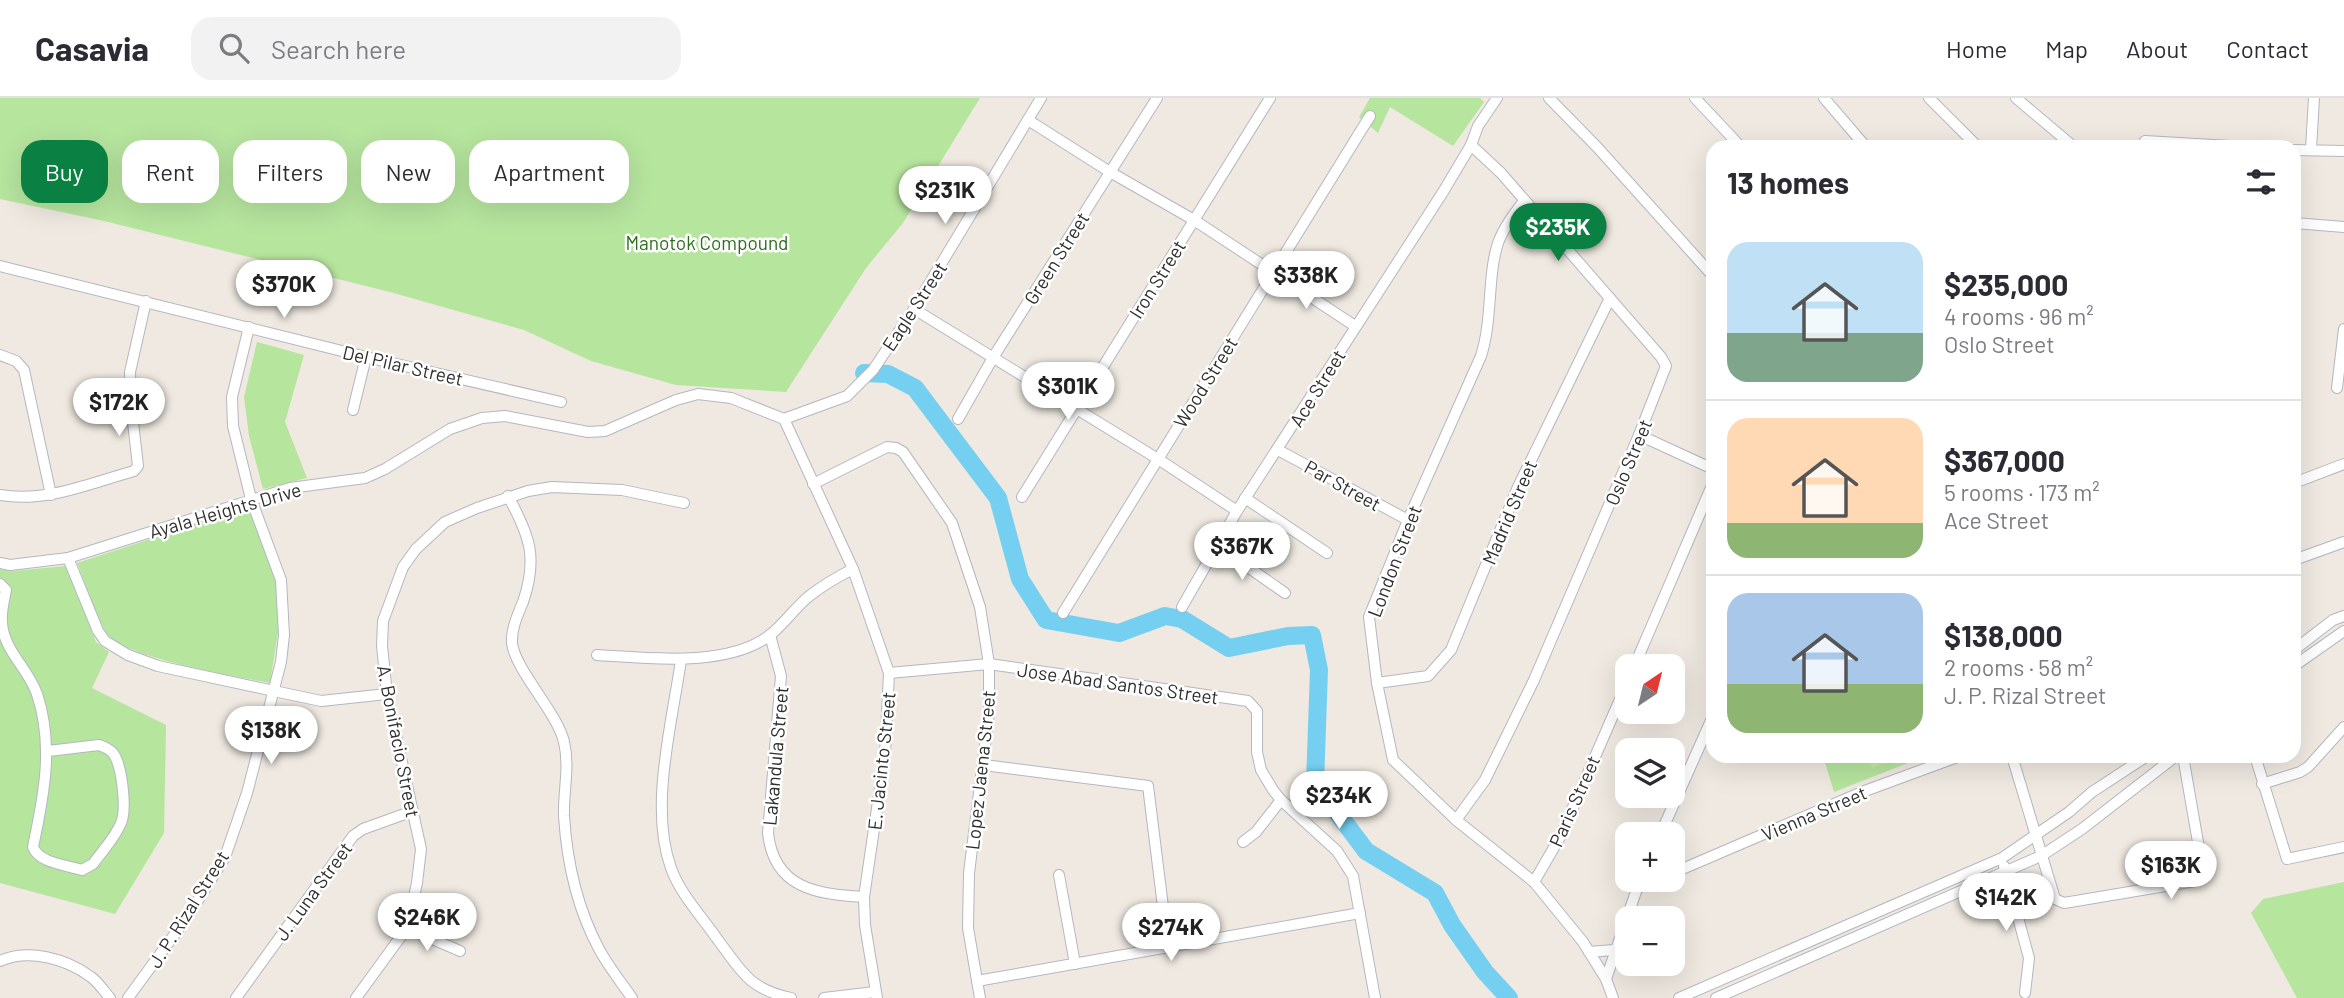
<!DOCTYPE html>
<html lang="en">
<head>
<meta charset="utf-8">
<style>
	:root { --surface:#fff; --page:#f2f2f3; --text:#2b2b33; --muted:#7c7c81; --line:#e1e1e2; --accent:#0b8043 }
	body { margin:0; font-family:Barlow,sans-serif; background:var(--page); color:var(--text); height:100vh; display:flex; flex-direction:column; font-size:26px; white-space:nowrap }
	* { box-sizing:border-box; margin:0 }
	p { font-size:23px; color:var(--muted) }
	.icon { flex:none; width:38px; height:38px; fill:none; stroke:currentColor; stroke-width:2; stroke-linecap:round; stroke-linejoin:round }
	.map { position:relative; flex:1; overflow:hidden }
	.sheet { position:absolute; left:1706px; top:42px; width:595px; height:623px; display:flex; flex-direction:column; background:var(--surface); border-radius:21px; box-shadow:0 7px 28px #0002 }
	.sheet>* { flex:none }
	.guide { position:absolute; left:21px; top:42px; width:665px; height:63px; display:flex; gap:14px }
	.needle { width:46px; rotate:35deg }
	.controls { position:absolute; left:1615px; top:556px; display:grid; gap:14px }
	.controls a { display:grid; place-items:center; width:70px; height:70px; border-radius:14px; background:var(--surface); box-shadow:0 7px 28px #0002; font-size:35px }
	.price { position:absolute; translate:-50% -60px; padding:0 16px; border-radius:24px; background:#fff; color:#222; font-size:23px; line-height:46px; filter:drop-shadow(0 2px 4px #0008) }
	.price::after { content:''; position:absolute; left:50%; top:42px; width:21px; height:16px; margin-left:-10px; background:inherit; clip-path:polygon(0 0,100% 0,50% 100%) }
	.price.active { background:var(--accent); color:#fff }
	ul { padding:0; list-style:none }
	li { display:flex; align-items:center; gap:21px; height:175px; padding:0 21px }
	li+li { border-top:2px solid var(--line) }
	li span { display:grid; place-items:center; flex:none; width:196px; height:140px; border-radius:21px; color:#555 }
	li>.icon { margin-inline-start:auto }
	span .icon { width:84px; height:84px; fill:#fffc; stroke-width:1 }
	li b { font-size:30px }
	h2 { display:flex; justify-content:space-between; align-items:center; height:84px; padding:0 21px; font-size:30px }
	.pill { padding:0 24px; border-radius:21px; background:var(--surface); box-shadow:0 7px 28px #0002; font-size:24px; line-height:63px }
	.pill.active { background:var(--accent); color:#fff }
	header { display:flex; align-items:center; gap:42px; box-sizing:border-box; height:98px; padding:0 35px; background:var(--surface); border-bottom:2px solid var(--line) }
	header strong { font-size:33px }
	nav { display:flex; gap:38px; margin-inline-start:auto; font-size:24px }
	.search { width:490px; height:63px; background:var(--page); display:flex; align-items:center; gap:18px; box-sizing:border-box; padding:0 24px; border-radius:21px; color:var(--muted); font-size:26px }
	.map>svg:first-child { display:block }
</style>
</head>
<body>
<header>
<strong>Casavia</strong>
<div class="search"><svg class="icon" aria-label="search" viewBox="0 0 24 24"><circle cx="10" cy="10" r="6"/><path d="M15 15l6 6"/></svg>Search here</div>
<nav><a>Home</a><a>Map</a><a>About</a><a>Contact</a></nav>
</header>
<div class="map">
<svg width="2344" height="900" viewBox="0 0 2344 900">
	<rect width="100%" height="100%" fill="#efe9e1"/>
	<g fill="#b6e59e">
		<path d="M0 0H980L903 125 866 170 786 294 676 287 591 263 524 232 390 194 104 123 0 101Z"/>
		<path d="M1370 0H1480L1484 4 1453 48 1390 9 1378 35 1359 19Z"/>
		<path d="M257 244 304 257 285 324 307 380 263 391 249 338 244 299Z"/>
		<path d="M248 409 276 484 279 528 270 585C234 578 136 562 110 539 99 528 84 481 77 465Z"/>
		<path d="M66 468 96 544 109 554 92 590 166 627 164 735 115 816 0 785V471L13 473Z"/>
		<path d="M1823 658H1926L1834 694Z"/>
		<path d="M2344 784V900H2297L2251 815 2263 801Z"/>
	</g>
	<path fill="#c9ec9a" d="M1867 658H1900L1872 670Z"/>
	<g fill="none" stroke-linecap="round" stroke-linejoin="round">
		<path stroke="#75cff0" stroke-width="18" d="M864 275 888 276 915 290 998 400 1020 481 1046 522 1119 535 1165 518 1182 521 1229 550 1288 538 1312 537 1319 572 1315 685 1366 753 1435 795 1452 827 1485 874 1509 900"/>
		<defs>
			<g id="minor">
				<path d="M1549 0 1597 49 1713 178"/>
				<path d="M1695 0 1741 49"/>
				<path d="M1824 0 1866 49"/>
				<path d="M1929 0 1978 49"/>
				<path d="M2016 0 2074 49"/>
				<path d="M1028 22 1110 74 1194 122 1355 228"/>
				<path d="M2145 43 2247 49"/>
				<path d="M2311 51 2314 0"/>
				<path d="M2294 52 2344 53"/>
				<path d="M1524 103C1514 116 1504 129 1498 145 1487 179 1493 220 1481 258L1408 422 1369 519 1377 585 1393 662 1456 722 1534 784 1583 844 1606 881"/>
				<path d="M2294 125 2344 129"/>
				<path d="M0 168 366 259 561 304"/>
				<path d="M914 211 1158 361 1237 413"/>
				<path d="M0 257 16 263 24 272 51 397"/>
				<path d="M2337 290 2344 231"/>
				<path d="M353 312 366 259"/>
				<path d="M784 321 853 471 889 575 885 656 864 799 865 827 877 900"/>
				<path d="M958 321 994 258 1157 0"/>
				<path d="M1639 337 1713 371"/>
				<path d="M1278 352 1408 422"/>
				<path d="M2294 385 2344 366"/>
				<path d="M813 386 887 349 896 350 903 354 952 425 980 509 989 566V615L969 775 968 830 980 900"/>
				<path d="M0 397C45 405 91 385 134 373L138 368 131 307 130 274 146 203"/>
				<path d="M508 398C530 438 538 460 523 504 518 516 511 531 512 545 515 572 557 614 564 644 570 669 563 694 564 718 567 765 577 810 599 851 608 868 621 884 632 900"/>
				<path d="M1022 399 1270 0"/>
				<path d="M1245 400 1327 455"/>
				<path d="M1218 448 1285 495"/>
				<path d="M68 460 98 533 105 543 128 557 158 568 274 593 321 603 387 596"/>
				<path d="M2294 462 2344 444"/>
				<path d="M0 465 10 467 68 460 290 390 365 380 385 371 450 331 482 320 505 318 588 334 605 333 676 302 698 296 731 300 784 321 847 298 873 272 914 211 1041 0"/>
				<path d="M0 486 6 492C4 502 1 514 2 524 3 552 28 570 37 596 54 647 44 697 33 749 39 765 66 767 82 772L93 766C102 753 115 740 121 725 127 711 122 667 113 655 109 651 105 649 99 647L48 653"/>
				<path d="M1182 509 1237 413 1443 94 1471 47 1478 28 1497 0"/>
				<path d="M1063 515 1370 18"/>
				<path d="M770 537 781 578 768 735C774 791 817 796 864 799"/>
				<path d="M2294 552 2333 522 2344 518"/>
				<path d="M597 557C646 560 728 570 770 537 784 526 794 511 808 499 822 488 837 479 853 471"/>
				<path d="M681 562C672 625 649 710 671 770 680 796 703 820 718 842 742 874 749 891 791 900"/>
				<path d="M2294 568 2344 533"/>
				<path d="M1634 569 1713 385"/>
				<path d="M889 575 989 566 1248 603 1257 613V654L1261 672 1273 692 1281 702 1337 753 1353 778 1375 900"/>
				<path d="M1377 585 1428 578 1451 552 1518 389 1610 200"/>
				<path d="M2012 658 2055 801 2064 805 2195 783 2201 779 2203 773 2183 658"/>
				<path d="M2255 658 2287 761 2344 749"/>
				<path d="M984 667 1148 688 1168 849"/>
				<path d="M2262 686 2300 674 2308 669 2344 629"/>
				<path d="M1456 722 1485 682 1534 582 1639 337 1666 268 1661 259 1501 75 1471 47"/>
				<path d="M1660 737 1713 618"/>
				<path d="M1243 744 1256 734 1281 702"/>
				<path d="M2004 768 2029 860 2025 895"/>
				<path d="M1673 775 1862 694 1957 659"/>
				<path d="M1059 777 1075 866"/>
				<path d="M1534 784 1560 739 1628 583"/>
				<path d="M1636 791 1656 782"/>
				<path d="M407 830 460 853"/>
				<path d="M1589 854 1614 852"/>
				<path d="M0 863C29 850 67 861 91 879 98 884 104 893 110 900"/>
				<path d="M977 883 1360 815"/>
				<path d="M128 900 188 818 225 759 247 695 281 564 284 537 281 482 251 401 233 328 232 299 249 229"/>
				<path d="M236 900 353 738 363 731 413 713"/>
				<path d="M356 900 407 830 417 785 421 751 387 596 382 548 383 523 403 469 416 451 445 424 477 410 528 393 552 389 622 392 684 405"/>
				<path d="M824 900 875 894"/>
				<path d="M1613 900 1606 881 1640 782"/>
				<path d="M1679 900 2002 760 2069 714 2092 694 2147 658"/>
				<path d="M1716 900 2041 758 2082 731 2176 658"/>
			</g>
		</defs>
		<use href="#minor" stroke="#b4b7c1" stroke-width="12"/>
		<use href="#minor" stroke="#fff" stroke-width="10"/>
	</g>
	<g text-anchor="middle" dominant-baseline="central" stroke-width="5" stroke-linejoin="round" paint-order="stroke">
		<g font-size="19" fill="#2c6e1b" stroke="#fff">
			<text x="707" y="144">Manotok Compound</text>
		</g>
		<g font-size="19" fill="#2e2e2e" stroke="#fff">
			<text transform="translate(1056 160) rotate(-58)">Green Street</text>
			<text transform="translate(1157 181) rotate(-58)">Iron Street</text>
			<text transform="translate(914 208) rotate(-57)">Eagle Street</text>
			<text transform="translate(403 267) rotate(13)">Del Pilar Street</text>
			<text transform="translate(1205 284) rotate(-58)">Wood Street</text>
			<text transform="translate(1317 290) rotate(-58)">Ace Street</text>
			<text transform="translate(1628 364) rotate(-67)">Oslo Street</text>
			<text transform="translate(1343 387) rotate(29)">Par Street</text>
			<text transform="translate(225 412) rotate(-16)">Ayala Heights Drive</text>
			<text transform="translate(1509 414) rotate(-67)">Madrid Street</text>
			<text transform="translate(1394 463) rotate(-69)">London Street</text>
			<text transform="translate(1118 585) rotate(8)">Jose Abad Santos Street</text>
			<text transform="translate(399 643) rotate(79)">A. Bonifacio Street</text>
			<text transform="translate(775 658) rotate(-85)">Lakandula Street</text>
			<text transform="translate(881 663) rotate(-84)">E. Jacinto Street</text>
			<text transform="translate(980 672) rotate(-84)">Lopez Jaena Street</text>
			<text transform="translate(1574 703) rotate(-66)">Paris Street</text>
			<text transform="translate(1814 715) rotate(-23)">Vienna Street</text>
			<text transform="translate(313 793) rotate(-54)">J. Luna Street</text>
			<text transform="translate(188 811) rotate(-58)">J. P. Rizal Street</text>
		</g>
	</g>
</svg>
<div class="controls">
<a><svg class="needle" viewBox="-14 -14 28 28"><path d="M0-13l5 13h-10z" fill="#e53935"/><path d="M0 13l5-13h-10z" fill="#7c7c81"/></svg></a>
<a><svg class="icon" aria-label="layers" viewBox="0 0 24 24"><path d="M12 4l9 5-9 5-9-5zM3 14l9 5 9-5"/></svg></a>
<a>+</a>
<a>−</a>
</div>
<b class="price" style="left:945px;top:128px">$231K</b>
<b class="price active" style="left:1558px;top:165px">$235K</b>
<b class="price" style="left:1306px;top:213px">$338K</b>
<b class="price" style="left:284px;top:222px">$370K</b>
<b class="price" style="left:1068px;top:324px">$301K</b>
<b class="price" style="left:119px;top:340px">$172K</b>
<b class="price" style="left:1242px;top:484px">$367K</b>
<b class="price" style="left:271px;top:668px">$138K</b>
<b class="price" style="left:1339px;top:733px">$234K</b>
<b class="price" style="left:2171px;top:803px">$163K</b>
<b class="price" style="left:2006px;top:835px">$142K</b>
<b class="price" style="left:427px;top:855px">$246K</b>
<b class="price" style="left:1171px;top:865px">$274K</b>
<div class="guide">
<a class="pill active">Buy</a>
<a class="pill">Rent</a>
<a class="pill">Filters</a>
<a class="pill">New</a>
<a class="pill">Apartment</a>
</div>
<section class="sheet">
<h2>13 homes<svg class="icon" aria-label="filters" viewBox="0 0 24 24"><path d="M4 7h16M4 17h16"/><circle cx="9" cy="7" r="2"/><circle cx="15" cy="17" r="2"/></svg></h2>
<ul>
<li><span style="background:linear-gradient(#bfe0f5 65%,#7fa58c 0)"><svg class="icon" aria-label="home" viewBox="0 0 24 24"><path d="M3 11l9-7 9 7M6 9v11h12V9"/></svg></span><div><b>$235,000</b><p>4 rooms · 96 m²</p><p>Oslo Street</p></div></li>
<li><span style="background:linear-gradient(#ffd9b3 75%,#8fb573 0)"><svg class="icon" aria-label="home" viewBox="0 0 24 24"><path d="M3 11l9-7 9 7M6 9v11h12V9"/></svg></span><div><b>$367,000</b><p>5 rooms · 173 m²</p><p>Ace Street</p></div></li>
<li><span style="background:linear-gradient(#a9c7e8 65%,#8fb573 0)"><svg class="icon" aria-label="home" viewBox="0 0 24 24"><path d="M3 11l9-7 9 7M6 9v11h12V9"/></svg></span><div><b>$138,000</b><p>2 rooms · 58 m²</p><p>J. P. Rizal Street</p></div></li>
</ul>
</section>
</div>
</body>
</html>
